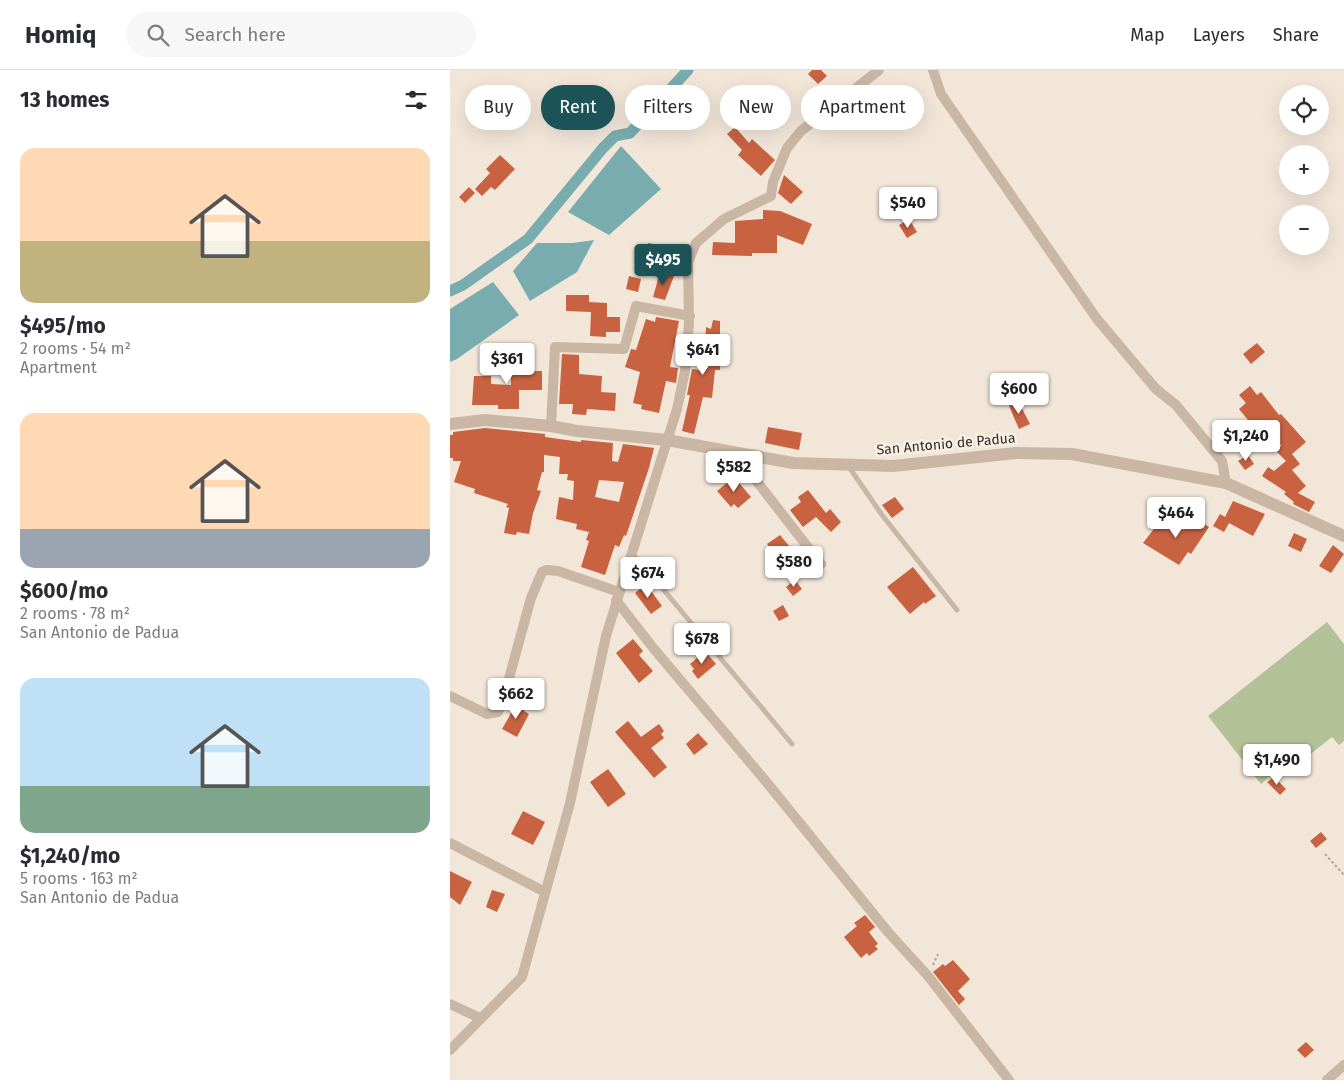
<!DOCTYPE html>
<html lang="en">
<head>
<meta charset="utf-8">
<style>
	:root { --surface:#fff; --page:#f7f7f7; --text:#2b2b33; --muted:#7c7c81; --line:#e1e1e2; --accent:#1b5357 }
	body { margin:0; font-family:"Fira Sans",sans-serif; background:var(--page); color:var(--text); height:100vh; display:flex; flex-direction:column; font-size:19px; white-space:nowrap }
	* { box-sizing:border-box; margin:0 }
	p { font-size:16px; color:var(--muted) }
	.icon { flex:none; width:28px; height:28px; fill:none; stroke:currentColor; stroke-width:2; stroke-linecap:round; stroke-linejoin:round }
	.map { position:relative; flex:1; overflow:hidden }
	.drawer { display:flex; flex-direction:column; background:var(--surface); width:450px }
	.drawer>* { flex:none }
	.banner { position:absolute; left:15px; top:15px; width:475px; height:45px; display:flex; gap:10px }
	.controls { position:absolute; left:829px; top:15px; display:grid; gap:10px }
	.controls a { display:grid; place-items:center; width:50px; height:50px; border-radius:50%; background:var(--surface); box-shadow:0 5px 20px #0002; font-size:25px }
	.price { position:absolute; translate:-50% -42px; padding:0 11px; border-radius:5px; background:#fff; color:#222; font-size:16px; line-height:32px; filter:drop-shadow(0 1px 2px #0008) }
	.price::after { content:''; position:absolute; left:50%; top:30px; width:15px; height:11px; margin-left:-8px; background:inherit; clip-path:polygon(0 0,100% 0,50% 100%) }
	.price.current { background:var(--accent); color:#fff }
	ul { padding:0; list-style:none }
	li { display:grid; align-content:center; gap:10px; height:265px; padding:0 20px }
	li span { display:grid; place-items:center; height:155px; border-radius:15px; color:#555 }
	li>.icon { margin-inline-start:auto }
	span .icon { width:90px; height:90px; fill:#fffc; stroke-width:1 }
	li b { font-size:21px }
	h2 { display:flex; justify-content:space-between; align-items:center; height:60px; padding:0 20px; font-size:21px }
	.chip { padding:0 18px; border-radius:22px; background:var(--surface); box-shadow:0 5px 20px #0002; font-size:18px; line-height:45px }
	.chip.current { background:var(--accent); color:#fff }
	header { display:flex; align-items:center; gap:30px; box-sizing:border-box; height:70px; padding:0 25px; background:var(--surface); border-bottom:1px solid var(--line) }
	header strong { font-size:24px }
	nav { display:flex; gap:28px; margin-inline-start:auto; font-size:18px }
	.search { width:350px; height:45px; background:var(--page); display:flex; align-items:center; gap:12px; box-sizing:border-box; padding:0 18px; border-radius:28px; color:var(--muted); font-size:19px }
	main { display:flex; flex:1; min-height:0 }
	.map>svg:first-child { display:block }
</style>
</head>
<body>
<header>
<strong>Homiq</strong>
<div class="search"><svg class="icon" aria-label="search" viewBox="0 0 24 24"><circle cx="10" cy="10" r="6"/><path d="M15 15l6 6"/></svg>Search here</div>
<nav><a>Map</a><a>Layers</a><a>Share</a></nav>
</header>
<main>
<section class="drawer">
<h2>13 homes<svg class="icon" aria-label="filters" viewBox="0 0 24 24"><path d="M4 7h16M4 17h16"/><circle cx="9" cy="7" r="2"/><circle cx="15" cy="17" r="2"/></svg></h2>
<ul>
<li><span style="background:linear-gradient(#ffd9b3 60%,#c2b280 0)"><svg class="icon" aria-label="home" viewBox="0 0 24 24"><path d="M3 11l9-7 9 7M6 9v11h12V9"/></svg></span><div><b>$495/mo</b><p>2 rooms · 54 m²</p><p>Apartment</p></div></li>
<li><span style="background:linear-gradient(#ffd9b3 75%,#9aa5b1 0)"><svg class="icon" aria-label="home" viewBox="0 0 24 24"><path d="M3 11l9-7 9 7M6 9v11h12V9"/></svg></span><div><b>$600/mo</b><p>2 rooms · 78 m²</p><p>San Antonio de Padua</p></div></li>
<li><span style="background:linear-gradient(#bfe0f5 70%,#7fa58c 0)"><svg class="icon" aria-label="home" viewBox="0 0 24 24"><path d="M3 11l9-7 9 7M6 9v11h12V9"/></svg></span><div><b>$1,240/mo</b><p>5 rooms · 163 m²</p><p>San Antonio de Padua</p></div></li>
</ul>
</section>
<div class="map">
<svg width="894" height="1010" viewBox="0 0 894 1010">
	<rect width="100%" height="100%" fill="#f2e6d9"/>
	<path fill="#b3c199" d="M877 552 894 574V671L889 675 882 667 829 709 824 703 811 714 758 646Z"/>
	<g fill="#78acaf">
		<path d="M171 76 211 119 159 165 118 142Z"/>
		<path d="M144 170 127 202 80 231 63 201 87 173H123Z"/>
		<path d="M43 212 69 245 7 289 0 292V239Z"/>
	</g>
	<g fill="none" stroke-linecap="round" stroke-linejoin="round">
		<path stroke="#78acaf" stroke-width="11" d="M0 221 13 215 78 169 153 78 165 66 180 63 238 0"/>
	</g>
	<g fill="#c86241" fill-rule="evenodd">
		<path d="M362 0H371L377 6 368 14 358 4Z"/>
		<path d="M285 57 299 73 302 69 325 90 311 106 288 85 292 80 277 64Z"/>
		<path d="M50 85 65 99 45 120 41 117 32 126 25 119 40 103 36 99Z"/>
		<path d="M334 105 353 122 341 134 328 123Z"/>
		<path d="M19 117 25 123 15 133 9 127Z"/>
		<path d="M313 140 330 141 362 154 353 175 327 165V183H302V186L262 185 263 172 285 173V151L313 149Z"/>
		<path d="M459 149 467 162 457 168 449 155Z"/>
		<path d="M198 173 220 177 217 195 195 192Z"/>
		<path d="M210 202 224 206 215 230 203 227Z"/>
		<path d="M179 206 191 209 188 222 176 219Z"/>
		<path d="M116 225H139V232L157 233V247H170V262H156V267L140 266 141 242 116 241Z"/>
		<path d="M206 247 229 251 220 297 228 298 226 313 216 311 209 343 191 339 192 335 183 333 190 302 175 297 181 279 186 280 196 249 205 252Z"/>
		<path d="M263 250 270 251V300H265L262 328 253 327 244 364 232 361 240 325H237L242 299 249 300 250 276H255L256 257 261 259Z"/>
		<path d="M807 273 815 282 801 294 793 284Z"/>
		<path d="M61 279H74V301H92V320H69V339H48V335H22L24 306H41V314L61 315Z"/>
		<path d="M112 284 129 285V304L152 306 151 322 166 323 165 341 137 339 136 345 122 344 123 334H109Z"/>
		<path d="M800 316 807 325 811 322 829 345 831 344 856 372 842 384 850 394 842 400 856 416 848 423 865 432 859 442 843 434 844 432 834 424 836 422 812 406 818 397 824 401 836 391 827 382 832 374 824 379 819 376 789 339 796 333 789 325Z"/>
		<path d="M568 331 580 354 569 359 559 336Z"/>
		<path d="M318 357 352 363 349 380 315 373Z"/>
		<path d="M35 358 95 364V367L131 372V370L163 373 162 391 168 392 173 374 204 378 199 398 176 466 174 465 169 477 165 475 155 505 131 497 139 471 136 470 139 462 126 459 127 454 106 449 109 427 123 430 124 411 117 410 118 404H109L110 387 94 385V402H92L87 420 91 421 83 443 79 464 67 462 66 465 54 463 59 438 56 437 58 434 24 423 25 419 4 412 11 391H3V388H0V365H3V362ZM149 410 174 412 169 432 145 427Z"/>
		<path d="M798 385 804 394 795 400 788 391Z"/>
		<path d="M284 407 301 427 288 438 284 434 281 437 267 421Z"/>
		<path d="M358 420 376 443 380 439 391 452 381 462 366 447 353 457 340 440 351 432 348 427Z"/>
		<path d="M445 427 454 439 442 448 432 435Z"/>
		<path d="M783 431 815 444 803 466 779 453 774 462 763 456 770 444 775 447Z"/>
		<path d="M743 446 759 457 741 484 738 482 729 495 693 473 713 447 734 460Z"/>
		<path d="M844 463 857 469 851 482 838 476Z"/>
		<path d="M330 465 340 477 325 485 317 474Z"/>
		<path d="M883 475 894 484 881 503 869 496Z"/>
		<path d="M463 497 486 526 475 534 474 532 460 544 437 517Z"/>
		<path d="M345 510 352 519 343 526 336 517Z"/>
		<path d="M196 514 212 536 201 544 185 523Z"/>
		<path d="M333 535 339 546 329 551 323 541Z"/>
		<path d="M183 569 193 581 189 585 203 601 189 613 166 583Z"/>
		<path d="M255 581 266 594 248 609 242 601 244 599 240 594Z"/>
		<path d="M67 633 76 638 74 641 79 644 67 667 52 659Z"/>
		<path d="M178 651 191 667 209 654 214 661 211 664 214 668 201 678 217 697 204 708 165 662Z"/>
		<path d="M248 663 258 674 244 685 236 674Z"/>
		<path d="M158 699 176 724 158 737 140 712Z"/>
		<path d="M824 707 836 719 830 725 817 712Z"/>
		<path d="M73 741 95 752 83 775 61 764Z"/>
		<path d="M871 762 877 769 866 778 860 771Z"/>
		<path d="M0 801 22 812 10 835 0 827Z"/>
		<path d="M42 820 55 824 47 842 36 837Z"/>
		<path d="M415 845 425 857 419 862 428 874 425 876 428 879 419 886 417 883 411 888 394 867 407 856 404 853Z"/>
		<path d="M503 890 520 909 508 921 515 929 509 935 483 902 493 894 495 896Z"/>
		<path d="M856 972 864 980 855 988 847 980Z"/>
	</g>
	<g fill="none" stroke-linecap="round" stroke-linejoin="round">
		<g stroke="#b5a08f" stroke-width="2" stroke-dasharray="2.5 2.5" stroke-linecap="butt">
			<path d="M875 784 894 805"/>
			<path d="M483 895 488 884"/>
		</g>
		<g stroke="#cab6a5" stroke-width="5">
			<path d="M399 397 432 445 507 540"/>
			<path d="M180 485 188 489 342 674"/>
		</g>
		<g stroke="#cab6a5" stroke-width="10">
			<path d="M483 0 491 24 647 249 706 319 726 335 772 391 776 413"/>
			<path d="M101 356 105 277 174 279 186 236 240 246"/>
			<path d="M284 382 371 494"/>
			<path d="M166 530 204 579 314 709 438 862 478 906 559 1010"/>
			<path d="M0 626 37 644 48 642 52 634 81 528 92 502 97 500 108 501 169 522"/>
			<path d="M0 773 95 822"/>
			<path d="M0 934 30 948"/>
			<path d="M0 980 72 907 120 733 156 566 227 339 235 301 239 253 238 192 246 173 274 149 321 126 323 112 337 78 351 61 429 0"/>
			<path d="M877 1010 894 995"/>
		</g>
		<path stroke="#cab6a5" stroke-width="12" d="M0 354 35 350 101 356 127 361 217 370 343 393 443 396 566 383 622 384 776 413 894 466"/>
	</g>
	<g text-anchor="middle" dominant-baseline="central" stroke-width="5" stroke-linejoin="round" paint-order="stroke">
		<g font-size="14" fill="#352b26" stroke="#f9f0e5">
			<text transform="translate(496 374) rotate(-5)">San Antonio de Padua</text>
		</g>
	</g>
</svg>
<div class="controls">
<a><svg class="icon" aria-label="locate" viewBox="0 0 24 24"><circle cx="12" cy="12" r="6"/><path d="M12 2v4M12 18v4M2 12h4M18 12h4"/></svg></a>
<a>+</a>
<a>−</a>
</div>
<b class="price" style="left:458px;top:159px">$540</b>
<b class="price current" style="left:213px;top:216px">$495</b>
<b class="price" style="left:253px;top:306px">$641</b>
<b class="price" style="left:57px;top:315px">$361</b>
<b class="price" style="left:569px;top:345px">$600</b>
<b class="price" style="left:796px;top:392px">$1,240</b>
<b class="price" style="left:284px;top:423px">$582</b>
<b class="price" style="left:726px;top:469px">$464</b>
<b class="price" style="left:344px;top:518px">$580</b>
<b class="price" style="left:198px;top:529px">$674</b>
<b class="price" style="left:252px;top:595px">$678</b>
<b class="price" style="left:66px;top:650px">$662</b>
<b class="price" style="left:827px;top:716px">$1,490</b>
<div class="banner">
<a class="chip">Buy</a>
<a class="chip current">Rent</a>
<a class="chip">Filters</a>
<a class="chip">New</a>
<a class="chip">Apartment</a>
</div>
</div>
</main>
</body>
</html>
